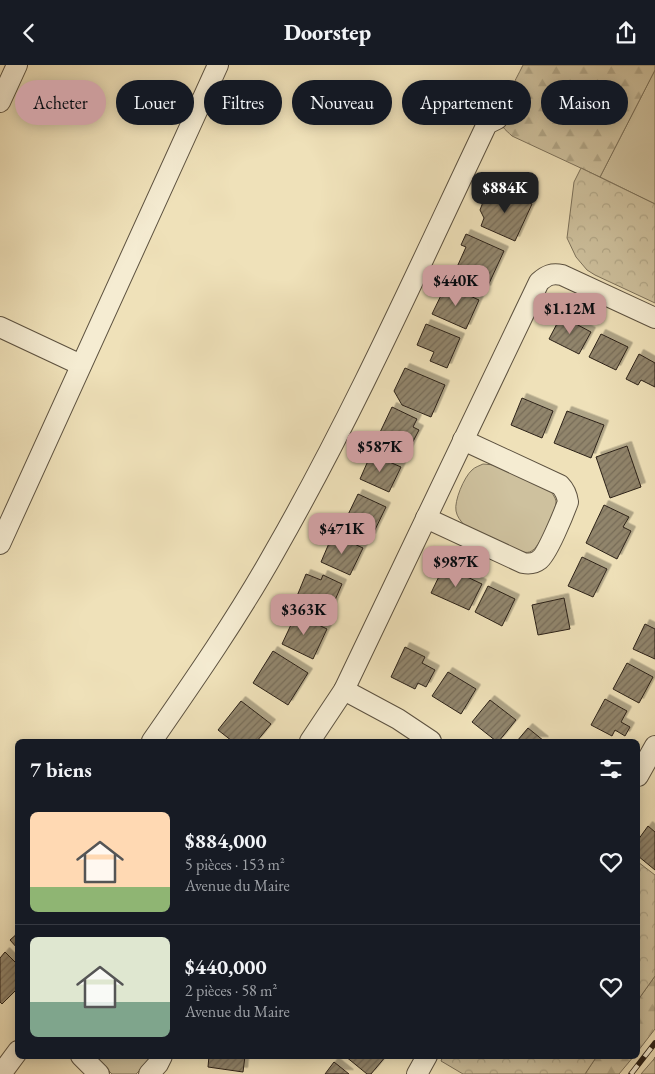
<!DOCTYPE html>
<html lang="fr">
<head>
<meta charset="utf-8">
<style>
	:root { --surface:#171b24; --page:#20242c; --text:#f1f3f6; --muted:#9ea1a6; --line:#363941; --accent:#c59692 }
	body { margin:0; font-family:"EB Garamond",serif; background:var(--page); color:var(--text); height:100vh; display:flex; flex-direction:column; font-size:19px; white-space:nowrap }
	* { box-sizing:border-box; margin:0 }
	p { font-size:16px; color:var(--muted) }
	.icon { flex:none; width:28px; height:28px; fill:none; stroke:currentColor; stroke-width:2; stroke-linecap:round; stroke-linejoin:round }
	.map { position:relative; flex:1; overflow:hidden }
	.sheet { position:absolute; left:15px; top:674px; width:625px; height:320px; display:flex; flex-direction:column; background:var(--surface); border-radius:8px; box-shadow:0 2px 12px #0003 }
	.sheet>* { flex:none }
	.banner { position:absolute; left:15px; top:15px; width:625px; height:45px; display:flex; gap:10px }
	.price { position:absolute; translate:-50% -42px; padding:0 11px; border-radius:10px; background:var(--accent); color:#111; font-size:16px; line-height:32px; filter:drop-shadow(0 1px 2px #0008) }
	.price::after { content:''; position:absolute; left:50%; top:30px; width:15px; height:11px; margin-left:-8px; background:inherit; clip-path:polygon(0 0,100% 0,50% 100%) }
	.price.selected { background:#222; color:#fff }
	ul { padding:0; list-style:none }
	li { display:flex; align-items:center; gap:15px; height:125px; padding:0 15px }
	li+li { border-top:1px solid var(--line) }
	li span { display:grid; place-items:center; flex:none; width:140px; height:100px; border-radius:8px; color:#555 }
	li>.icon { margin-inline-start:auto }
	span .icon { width:60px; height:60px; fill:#fffc; stroke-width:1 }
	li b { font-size:21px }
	h2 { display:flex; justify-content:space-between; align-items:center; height:60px; padding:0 15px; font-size:21px }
	.tag { padding:0 18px; border-radius:22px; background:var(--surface); box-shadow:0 2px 12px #0003; font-size:18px; line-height:45px }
	.tag.selected { background:var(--accent); color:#111 }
	header { display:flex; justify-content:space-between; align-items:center; height:65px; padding:0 15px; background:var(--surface); font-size:22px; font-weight:800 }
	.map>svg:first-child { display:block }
</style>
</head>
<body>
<header><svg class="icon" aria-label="back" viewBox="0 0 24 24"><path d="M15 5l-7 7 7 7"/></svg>Doorstep<svg class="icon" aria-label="share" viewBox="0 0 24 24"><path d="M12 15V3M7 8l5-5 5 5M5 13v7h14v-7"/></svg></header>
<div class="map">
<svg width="655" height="1009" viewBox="0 0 655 1009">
	<defs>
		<pattern id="forest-firs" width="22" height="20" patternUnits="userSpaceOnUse" patternTransform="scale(1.25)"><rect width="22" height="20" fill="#cec19e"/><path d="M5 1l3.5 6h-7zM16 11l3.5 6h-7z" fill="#b1a687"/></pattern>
		<pattern id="park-crowns" width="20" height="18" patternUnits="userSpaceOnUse" patternTransform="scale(1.25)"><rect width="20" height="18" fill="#cec19e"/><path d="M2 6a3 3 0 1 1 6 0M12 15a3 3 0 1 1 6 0" fill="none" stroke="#b1a687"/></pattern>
		<pattern id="building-hatch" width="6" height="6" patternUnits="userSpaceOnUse" patternTransform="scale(1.25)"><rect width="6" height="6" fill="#91856c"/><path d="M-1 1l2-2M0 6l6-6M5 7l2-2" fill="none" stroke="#776c58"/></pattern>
		<filter id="shadow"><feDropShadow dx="4.5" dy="-4.5" stdDeviation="0" flood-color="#0004"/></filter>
	</defs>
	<rect width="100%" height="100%" fill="#efe1b9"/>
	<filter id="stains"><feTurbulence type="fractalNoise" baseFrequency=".004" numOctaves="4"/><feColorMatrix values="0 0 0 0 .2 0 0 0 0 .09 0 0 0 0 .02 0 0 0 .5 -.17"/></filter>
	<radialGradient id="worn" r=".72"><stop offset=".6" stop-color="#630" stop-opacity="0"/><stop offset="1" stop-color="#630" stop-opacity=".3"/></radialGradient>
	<g fill="#cec19e" stroke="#7d725b">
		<path d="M655 5V139L600 112Z"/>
		<path d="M483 399 495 400 551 426C553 430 555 432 556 436 557 445 540 480 533 485 528 489 524 487 518 486L464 460C461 456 457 452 456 446 454 436 464 412 472 405 475 402 479 401 483 399Z"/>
		<path d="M94 991H151L148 997 136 1009H112Z"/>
	</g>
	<g fill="url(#forest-firs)" stroke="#7d725b">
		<path d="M523 0H655V5L600 112 512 71C509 68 505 65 503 62 497 45 516 15 523 0Z"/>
		<path d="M655 911V964L638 986V935Z"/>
		<path d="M597 991H634L619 1009H585Z"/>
		<path d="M655 992V1009H641L654 994Z"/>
	</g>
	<g fill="url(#park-crowns)" stroke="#7d725b">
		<path d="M581 103 655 139V238L595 210 587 205 576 192 567 173 574 117Z"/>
		<path d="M638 797 655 810V911L638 935Z"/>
		<path d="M443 991H597L585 1009H463L441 996Z"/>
	</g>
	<g fill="url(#building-hatch)" stroke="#2c2218" filter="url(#shadow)">
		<path d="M496 123 532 139 515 176 481 161 484 153 480 145 483 137 490 136Z"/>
		<path d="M466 169 504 186 486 225 453 211 466 182 461 180Z"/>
		<path d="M446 220 479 235 466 264 432 249Z"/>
		<path d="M561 251 591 267 579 289 549 274Z"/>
		<path d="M426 259 460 273 447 303 430 296 434 287 417 280Z"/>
		<path d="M601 269 628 282 616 305 589 292Z"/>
		<path d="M639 289 655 298V322L641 315 638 320 626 314Z"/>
		<path d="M405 303 445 320 431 352 402 340 394 326Z"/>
		<path d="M522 333 553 346 542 373 511 360Z"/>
		<path d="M392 342 417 354 413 362 419 365 404 394 374 380Z"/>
		<path d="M567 346 604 360 591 393 554 378Z"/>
		<path d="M627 381 641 422 610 433 596 392Z"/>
		<path d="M371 389 401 402 389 427 360 414Z"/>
		<path d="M358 429 386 442 371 473 343 460Z"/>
		<path d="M604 440 629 452 623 462 631 466 617 494 586 478Z"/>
		<path d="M333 469 363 483 350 510 321 497Z"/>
		<path d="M582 492 607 504 593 532 568 521Z"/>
		<path d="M444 501 482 519 469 545 431 528Z"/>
		<path d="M306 509 321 515 323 510 342 519 328 551 295 536Z"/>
		<path d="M488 521 515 534 502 561 475 547Z"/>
		<path d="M564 533 570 564 538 570 532 540Z"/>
		<path d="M296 549 327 564 313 594 282 579Z"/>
		<path d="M645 559 655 564V594L633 584Z"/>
		<path d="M405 582 425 592 422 598 435 605 426 622 418 618 415 624 391 612Z"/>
		<path d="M273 586 308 608 288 640 253 618Z"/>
		<path d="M627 598 653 612 639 638 613 624Z"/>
		<path d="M448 607 476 624 461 649 432 631Z"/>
		<path d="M605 634 627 646 621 657 630 662 625 671 615 665 612 671 591 660Z"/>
		<path d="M490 635 516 655 499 676H496L472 657Z"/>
		<path d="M241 636 271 659 257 676H232L218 665Z"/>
		<path d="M528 663 544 676H517Z"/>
		<path d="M648 761 655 767V805L638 791V775Z"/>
		<path d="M18 868V884L10 875Z"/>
		<path d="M5 887 18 900V923L2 939 0 937V893Z"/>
		<path d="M209 991H245L243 1007 208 1002Z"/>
		<path d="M345 991H386L371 1009H367Z"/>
		<path d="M334 997 349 1009H325Z"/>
	</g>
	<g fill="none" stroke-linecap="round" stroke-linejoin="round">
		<defs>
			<g id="minor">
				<path d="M0 37 17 0"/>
				<path d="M0 262 81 300"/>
				<path d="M426 453 523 498C529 499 534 499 539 495 547 490 564 448 568 437 567 430 565 425 560 420L463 375"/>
				<path d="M0 479 218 0"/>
				<path d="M344 625 398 654 431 676"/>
				<path d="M152 676C195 614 238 552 275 486 354 348 419 202 487 59L497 54"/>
				<path d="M310 676 344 625 539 217C547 210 552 208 562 210L655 253"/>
				<path d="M638 711 655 681"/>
				<path d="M81 991 99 1009"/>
				<path d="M1 1009 18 986"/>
				<path d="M149 1009 158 999 162 991"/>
				<path d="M417 1009 427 991"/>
			</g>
		</defs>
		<use href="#minor" stroke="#5d5240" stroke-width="22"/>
		<use href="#minor" stroke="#f5ecd2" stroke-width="20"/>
		<defs>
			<path id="rail" d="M631 1009 655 978"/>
		</defs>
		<use href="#rail" stroke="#2c2218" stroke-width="5.5"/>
		<use href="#rail" stroke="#f5ecd2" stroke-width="4" stroke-dasharray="11" stroke-linecap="butt"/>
	</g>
	<rect width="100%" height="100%" filter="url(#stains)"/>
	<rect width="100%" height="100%" fill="url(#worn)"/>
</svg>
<b class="price selected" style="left:505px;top:149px">$884K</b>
<b class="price" style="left:456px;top:242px">$440K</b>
<b class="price" style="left:570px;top:270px">$1.12M</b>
<b class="price" style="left:380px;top:408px">$587K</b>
<b class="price" style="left:342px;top:490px">$471K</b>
<b class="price" style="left:456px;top:523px">$987K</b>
<b class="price" style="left:304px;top:571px">$363K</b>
<div class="banner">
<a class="tag selected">Acheter</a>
<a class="tag">Louer</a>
<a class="tag">Filtres</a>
<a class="tag">Nouveau</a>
<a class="tag">Appartement</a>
<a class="tag">Maison</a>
</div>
<section class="sheet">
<h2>7 biens<svg class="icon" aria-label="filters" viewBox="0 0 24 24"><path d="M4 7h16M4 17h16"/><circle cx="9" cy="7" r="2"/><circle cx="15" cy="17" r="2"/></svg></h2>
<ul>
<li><span style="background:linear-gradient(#ffd9b3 75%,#8fb573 0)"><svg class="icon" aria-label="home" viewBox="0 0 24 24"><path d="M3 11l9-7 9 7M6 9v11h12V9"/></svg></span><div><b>$884,000</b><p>5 pièces · 153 m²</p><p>Avenue du Maire</p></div><svg class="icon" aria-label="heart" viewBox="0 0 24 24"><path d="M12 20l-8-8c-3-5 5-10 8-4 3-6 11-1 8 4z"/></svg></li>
<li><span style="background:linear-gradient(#dfe7d0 65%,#7fa58c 0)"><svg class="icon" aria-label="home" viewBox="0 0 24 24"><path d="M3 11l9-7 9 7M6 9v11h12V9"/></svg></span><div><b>$440,000</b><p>2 pièces · 58 m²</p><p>Avenue du Maire</p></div><svg class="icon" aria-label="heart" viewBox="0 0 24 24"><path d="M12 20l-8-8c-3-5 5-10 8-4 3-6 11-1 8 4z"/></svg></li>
</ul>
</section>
</div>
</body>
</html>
